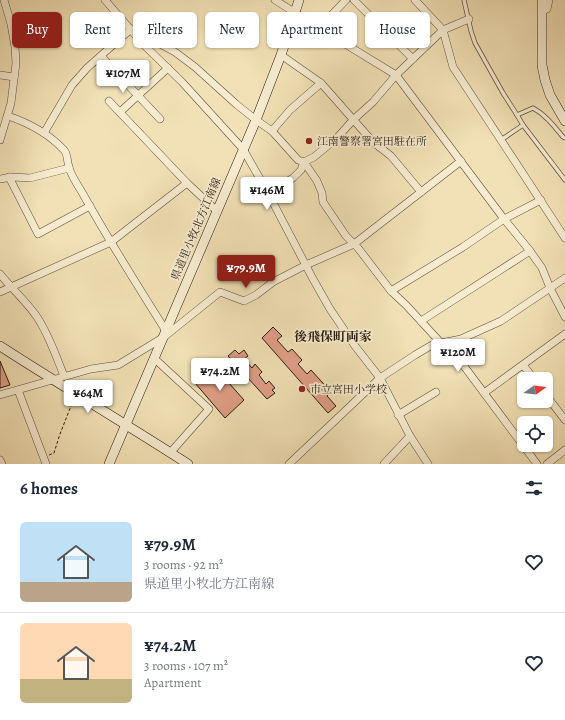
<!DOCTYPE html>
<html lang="en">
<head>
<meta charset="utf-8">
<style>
	:root { --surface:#fff; --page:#f2f2f3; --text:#1f2937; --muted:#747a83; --line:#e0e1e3; --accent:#8f2418 }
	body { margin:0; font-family:Alegreya,"Noto Serif JP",serif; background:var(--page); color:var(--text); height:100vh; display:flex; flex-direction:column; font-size:15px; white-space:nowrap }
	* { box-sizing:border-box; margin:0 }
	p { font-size:13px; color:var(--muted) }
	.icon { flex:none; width:22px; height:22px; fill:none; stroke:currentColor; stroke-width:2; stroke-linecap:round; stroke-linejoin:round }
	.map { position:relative; height:464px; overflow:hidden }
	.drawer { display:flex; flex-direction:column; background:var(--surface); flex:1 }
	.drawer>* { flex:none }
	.top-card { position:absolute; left:12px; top:12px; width:541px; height:36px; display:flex; gap:8px }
	.needle { width:26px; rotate:76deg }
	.controls { position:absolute; left:517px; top:372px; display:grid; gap:8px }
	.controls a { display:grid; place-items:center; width:36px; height:36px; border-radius:6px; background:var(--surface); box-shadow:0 1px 3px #0004; font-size:20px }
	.price { position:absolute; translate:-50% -34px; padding:0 9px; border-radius:4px; background:#fff; color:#222; font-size:13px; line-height:26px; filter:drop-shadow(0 1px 2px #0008) }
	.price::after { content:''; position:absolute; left:50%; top:24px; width:12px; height:9px; margin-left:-6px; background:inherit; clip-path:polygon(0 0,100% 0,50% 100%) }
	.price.on { background:var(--accent); color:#fff }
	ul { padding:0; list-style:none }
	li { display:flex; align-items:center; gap:12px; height:100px; padding:0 20px }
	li+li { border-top:1px solid var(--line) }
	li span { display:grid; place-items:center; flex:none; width:112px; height:80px; border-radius:6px; color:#555 }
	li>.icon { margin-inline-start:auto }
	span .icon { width:48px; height:48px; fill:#fffc; stroke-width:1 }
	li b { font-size:17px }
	h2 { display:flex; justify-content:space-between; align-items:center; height:48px; padding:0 20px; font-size:17px }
	.tag { padding:0 14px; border-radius:6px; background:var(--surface); box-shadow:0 1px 3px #0004; font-size:14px; line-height:36px }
	.tag.on { background:var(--accent); color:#fff }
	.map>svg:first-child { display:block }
</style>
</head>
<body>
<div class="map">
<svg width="565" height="464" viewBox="0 0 565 464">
	<rect width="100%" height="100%" fill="#f2e1b6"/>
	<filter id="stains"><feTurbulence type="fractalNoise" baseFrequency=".005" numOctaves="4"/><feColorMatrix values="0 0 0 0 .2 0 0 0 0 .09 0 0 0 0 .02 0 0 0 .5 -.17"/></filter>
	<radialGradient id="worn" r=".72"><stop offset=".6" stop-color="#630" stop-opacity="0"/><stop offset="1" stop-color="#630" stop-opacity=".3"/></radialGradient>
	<g fill="#e09f87" stroke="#2a1d10">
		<path d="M273 327 282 336 277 340 288 352 292 349 302 360 298 364 307 374 311 370 331 392 327 396 336 406 328 413 262 338Z"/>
		<path d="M235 350 239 354 244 350 248 356 244 359 252 368 255 364 262 372 259 375 266 384 269 381 275 388 272 390 275 393 267 399 228 356Z"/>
		<path d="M0 361 10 385 0 388Z"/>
		<path d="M214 366 244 400 225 418 195 383Z"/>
	</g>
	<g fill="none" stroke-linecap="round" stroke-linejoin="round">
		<defs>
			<g id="lane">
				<path d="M464 0 471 31 475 43 503 93 517 115 523 125 565 180"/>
				<path d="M517 115 533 108C546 115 554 126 563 137L565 138"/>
				<path d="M501 140 523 125"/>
			</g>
			<g id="street">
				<path d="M105 0 144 45 182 82 243 149 268 193 313 279 330 309 355 346 380 378 410 436 428 464"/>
				<path d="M275 0 319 28 396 75 504 219 530 251 542 268 550 288 565 317"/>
				<path d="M354 0 413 59"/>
				<path d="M415 0 443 30 453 67 518 166 565 238"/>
				<path d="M542 10 547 9 549 0"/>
				<path d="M319 28 346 0"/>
				<path d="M136 35 145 36 175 52 195 67 236 104 256 120 272 131 298 160 304 162 317 181 322 193 323 202 346 236 358 248 391 291 406 305 441 343"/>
				<path d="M281 55 321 83"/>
				<path d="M101 56 160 119"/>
				<path d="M0 75 14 77"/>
				<path d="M109 101 187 183 217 211"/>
				<path d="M120 112 168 68"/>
				<path d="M8 116C29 123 48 133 64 150 68 154 67 162 69 167 71 176 78 185 83 194 109 241 138 286 166 331"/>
				<path d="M272 131 290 110 321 83 373 142 391 156 421 192"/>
				<path d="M44 133 72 85 87 68 131 29"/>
				<path d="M0 140 11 103 16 63 15 47 11 24 4 0"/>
				<path d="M9 177 38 234 90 206"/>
				<path d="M0 179 12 177 30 178 69 168"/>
				<path d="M268 193 293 178 301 170 304 162 314 157 337 138 353 120 373 102 396 75 443 30 469 19"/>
				<path d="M0 274C12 289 26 301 37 317 49 335 56 356 64 376"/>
				<path d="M391 291 463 247 504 219 541 200"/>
				<path d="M0 292 111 242 187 183"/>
				<path d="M421 321 530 251"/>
				<path d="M446 342 537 464"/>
				<path d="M155 359 209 409 170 453"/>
				<path d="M523 365 534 379"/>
				<path d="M18 390 46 464"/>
				<path d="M484 393 565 334"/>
				<path d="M0 395 91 369 118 365 164 337 220 292 244 301 256 295 273 282 306 265 354 244 461 161"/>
				<path d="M546 395 565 420"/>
				<path d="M398 415 436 392"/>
				<path d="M0 460 2 464"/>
				<path d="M289 464 380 378 415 355 432 345 461 339 501 321 565 278"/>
				<path d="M384 464 410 436"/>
				<path d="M547 464 565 450"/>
			</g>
			<g id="secondary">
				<path d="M542 0V65L545 80 550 95 565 121"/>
				<path d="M0 346C62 386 126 424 188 464"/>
				<path d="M109 464 256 120 281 55 299 0"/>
			</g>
		</defs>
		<use href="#lane" stroke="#5c4e3a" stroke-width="5"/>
		<use href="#street" stroke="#5c4e3a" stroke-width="8"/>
		<use href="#secondary" stroke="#2a1d10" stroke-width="10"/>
		<path stroke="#2a1d10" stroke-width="1" stroke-dasharray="3 2" stroke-linecap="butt" d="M49 455 54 453 60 434 71 406 68 399"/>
		<use href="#lane" stroke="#f7ecd0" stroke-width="3.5"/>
		<use href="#street" stroke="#f7ecd0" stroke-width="7"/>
		<use href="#secondary" stroke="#f7ecd0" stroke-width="9"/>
	</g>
	<g fill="#8f2418" stroke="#f7ecd0" stroke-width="1.5">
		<circle cx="309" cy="141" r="4"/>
		<circle cx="302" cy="389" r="4"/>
	</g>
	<g text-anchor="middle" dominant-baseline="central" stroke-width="3.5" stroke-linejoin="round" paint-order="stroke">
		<g font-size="11" fill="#2a1d10" stroke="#f7ecd0" text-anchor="start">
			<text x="317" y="141">江南警察署宮田駐在所</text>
			<text x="310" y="389">市立宮田小学校</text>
		</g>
		<g font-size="11" fill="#2a1d10" stroke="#f7ecd0">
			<text transform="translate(196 229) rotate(-67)">県道里小牧北方江南線</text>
		</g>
		<g font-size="13" font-weight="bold" fill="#2a1d10" stroke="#f7ecd0">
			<text x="333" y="336">後飛保町両家</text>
		</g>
	</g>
	<rect width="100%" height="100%" filter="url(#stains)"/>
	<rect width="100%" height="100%" fill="url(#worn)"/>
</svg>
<div class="controls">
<a><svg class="needle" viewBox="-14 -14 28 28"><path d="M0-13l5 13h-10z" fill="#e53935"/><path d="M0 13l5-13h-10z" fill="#747a83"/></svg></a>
<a><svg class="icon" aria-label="locate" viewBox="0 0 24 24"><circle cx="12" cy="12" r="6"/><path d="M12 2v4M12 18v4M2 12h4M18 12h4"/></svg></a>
</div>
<b class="price" style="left:123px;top:94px">¥107M</b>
<b class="price" style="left:267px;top:211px">¥146M</b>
<b class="price on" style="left:246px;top:289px">¥79.9M</b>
<b class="price" style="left:458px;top:373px">¥120M</b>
<b class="price" style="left:220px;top:392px">¥74.2M</b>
<b class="price" style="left:88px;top:414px">¥64M</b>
<div class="top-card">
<a class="tag on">Buy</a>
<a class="tag">Rent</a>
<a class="tag">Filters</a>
<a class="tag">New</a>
<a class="tag">Apartment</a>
<a class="tag">House</a>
</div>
</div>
<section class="drawer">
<h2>6 homes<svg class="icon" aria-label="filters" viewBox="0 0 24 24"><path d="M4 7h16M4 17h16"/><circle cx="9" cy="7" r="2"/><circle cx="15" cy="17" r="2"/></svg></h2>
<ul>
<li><span style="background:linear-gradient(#bfe0f5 75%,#b9a48a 0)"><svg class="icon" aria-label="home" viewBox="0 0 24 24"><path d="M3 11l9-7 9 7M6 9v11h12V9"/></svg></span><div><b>¥79.9M</b><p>3 rooms · 92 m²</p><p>県道里小牧北方江南線</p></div><svg class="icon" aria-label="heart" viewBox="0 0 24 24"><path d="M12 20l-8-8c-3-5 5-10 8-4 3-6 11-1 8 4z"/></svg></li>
<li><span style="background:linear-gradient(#ffd9b3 70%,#c2b280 0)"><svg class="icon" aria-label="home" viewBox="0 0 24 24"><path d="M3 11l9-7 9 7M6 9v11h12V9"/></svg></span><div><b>¥74.2M</b><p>3 rooms · 107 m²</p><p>Apartment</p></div><svg class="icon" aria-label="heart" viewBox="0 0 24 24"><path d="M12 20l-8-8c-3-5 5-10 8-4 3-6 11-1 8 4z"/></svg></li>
</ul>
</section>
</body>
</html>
